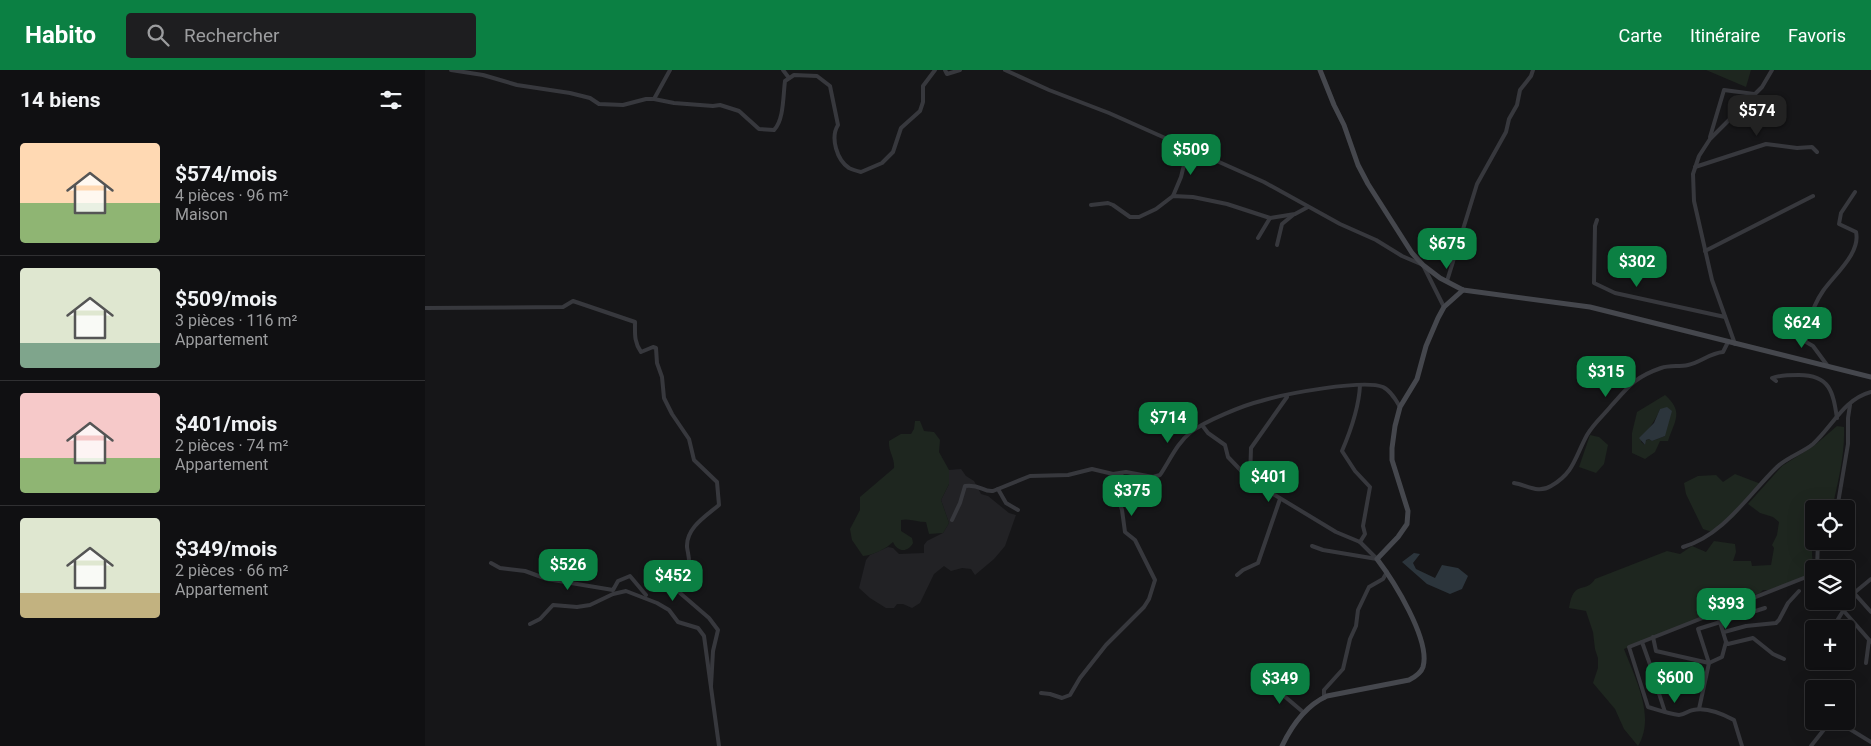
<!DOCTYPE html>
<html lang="fr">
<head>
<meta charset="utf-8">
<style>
	:root { --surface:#101012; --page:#1e1e20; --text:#f1f3f6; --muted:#9c9d9f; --line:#303032; --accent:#0b8043 }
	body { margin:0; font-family:Roboto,sans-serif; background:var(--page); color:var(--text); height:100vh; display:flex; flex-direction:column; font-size:19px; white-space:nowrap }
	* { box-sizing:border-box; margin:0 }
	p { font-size:16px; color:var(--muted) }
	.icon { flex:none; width:28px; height:28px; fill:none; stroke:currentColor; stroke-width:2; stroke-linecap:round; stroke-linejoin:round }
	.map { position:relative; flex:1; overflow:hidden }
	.drawer { display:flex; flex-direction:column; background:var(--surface); width:425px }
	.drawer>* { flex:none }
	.fabs { position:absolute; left:1380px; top:430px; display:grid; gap:10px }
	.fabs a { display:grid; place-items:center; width:50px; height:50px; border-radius:5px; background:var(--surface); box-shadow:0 5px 20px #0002,0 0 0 1px var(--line); font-size:25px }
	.price { position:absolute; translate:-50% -42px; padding:0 11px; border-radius:10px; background:var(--accent); color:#fff; font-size:16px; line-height:32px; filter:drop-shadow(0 1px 2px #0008) }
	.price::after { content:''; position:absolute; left:50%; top:30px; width:15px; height:11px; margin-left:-8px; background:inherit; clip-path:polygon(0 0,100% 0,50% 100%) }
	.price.active { background:#222; color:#fff }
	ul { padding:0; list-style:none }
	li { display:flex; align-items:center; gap:15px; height:125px; padding:0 20px }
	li+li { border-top:1px solid var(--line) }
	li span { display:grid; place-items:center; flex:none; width:140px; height:100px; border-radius:5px; color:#555 }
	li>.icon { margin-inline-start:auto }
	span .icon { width:60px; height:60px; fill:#fffc; stroke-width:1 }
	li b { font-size:21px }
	h2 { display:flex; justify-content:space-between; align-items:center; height:60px; padding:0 20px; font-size:21px }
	header { display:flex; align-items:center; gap:30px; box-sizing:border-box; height:70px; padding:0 25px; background:var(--accent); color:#fff }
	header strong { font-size:24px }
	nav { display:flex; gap:28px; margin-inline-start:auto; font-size:18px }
	.search { width:350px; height:45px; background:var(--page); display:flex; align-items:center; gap:12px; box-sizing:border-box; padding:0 18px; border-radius:5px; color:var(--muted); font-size:19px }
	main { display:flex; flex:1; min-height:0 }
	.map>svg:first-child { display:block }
</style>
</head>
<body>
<header>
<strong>Habito</strong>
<div class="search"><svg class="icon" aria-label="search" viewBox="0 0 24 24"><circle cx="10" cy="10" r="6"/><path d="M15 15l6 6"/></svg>Rechercher</div>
<nav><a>Carte</a><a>Itinéraire</a><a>Favoris</a></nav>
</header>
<main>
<section class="drawer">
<h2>14 biens<svg class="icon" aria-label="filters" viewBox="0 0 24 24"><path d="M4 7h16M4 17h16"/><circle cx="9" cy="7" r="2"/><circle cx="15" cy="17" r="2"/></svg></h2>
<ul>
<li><span style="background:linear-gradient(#ffd9b3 60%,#8fb573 0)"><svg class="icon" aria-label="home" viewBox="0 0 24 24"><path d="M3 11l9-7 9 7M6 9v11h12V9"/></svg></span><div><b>$574/mois</b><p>4 pièces · 96 m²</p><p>Maison</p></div></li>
<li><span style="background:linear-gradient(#dfe7d0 75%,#7fa58c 0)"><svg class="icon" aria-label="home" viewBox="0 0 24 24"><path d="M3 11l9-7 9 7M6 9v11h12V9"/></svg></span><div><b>$509/mois</b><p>3 pièces · 116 m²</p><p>Appartement</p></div></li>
<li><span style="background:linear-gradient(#f6c9c9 65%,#8fb573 0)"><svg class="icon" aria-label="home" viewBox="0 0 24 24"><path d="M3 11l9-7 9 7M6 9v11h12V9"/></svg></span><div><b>$401/mois</b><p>2 pièces · 74 m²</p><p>Appartement</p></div></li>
<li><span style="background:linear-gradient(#dfe7d0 75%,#c2b280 0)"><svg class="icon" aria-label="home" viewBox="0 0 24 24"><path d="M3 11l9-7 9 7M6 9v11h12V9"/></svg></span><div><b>$349/mois</b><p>2 pièces · 66 m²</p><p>Appartement</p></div></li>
</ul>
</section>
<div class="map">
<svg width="1446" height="676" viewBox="0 0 1446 676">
	<rect width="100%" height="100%" fill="#161618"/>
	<path fill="#222225" d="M536 399 541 406 549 411 556 424 563 426 584 443 591 445 580 476 569 489 550 505 546 499 537 498 526 501 519 496 509 504 495 533 487 538 478 534H472L469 538H461L445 528 434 518 441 490 445 485 463 477 468 478 474 484 499 483V475L502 471 518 463 524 453 516 430 524 414V400Z"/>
	<g fill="#1e261f" fill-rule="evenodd">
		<path d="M1281 0H1326L1321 17Z"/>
		<path d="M1240 325C1259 342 1250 350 1243 371H1235L1230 382 1220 389 1207 383V363L1212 342ZM1235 339 1240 366 1227 371 1224 369 1220 371V375L1216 372C1222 360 1230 352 1235 339Z"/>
		<path d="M490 351H495L499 361 509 362 515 370 514 382 524 400V414L516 430 524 453 518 463 504 464 501 452C492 452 484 448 476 450V461L487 468 488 473C483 483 472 482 468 472 461 479 448 485 438 486L427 470 425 459 435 440V427L469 398C470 388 463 381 464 371L476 364H486L489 359Z"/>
		<path d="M1412 356 1419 357C1420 385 1413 412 1407 439H1389C1389 454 1387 469 1387 484 1387 491 1390 497 1387 504L1344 520H1338L1335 523 1199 579C1210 608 1231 647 1213 676L1199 659 1190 639 1168 613 1173 598V588L1170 579 1168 562 1161 541 1144 538C1149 508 1160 525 1170 509L1242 481 1255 484 1267 476 1281 482 1289 471 1310 474 1311 482 1308 491H1326L1327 496 1346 495 1349 478 1347 475 1352 465 1354 452 1348 447 1335 443 1323 434 1357 396 1390 375Z"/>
		<path d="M1165 365 1174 367 1183 375 1179 394 1171 403 1154 397Z"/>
		<path d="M1310 404 1336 414 1309 447 1287 462 1278 459 1261 424 1259 413 1273 406 1291 405 1298 412Z"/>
	</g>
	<g fill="#2c353c">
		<path d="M1242 337 1247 341 1240 366 1227 371 1224 369 1221 370 1220 375 1214 368 1229 353 1235 339Z"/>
		<path d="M989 483 995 484 988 493 991 499 1010 508 1017 495 1033 498 1043 506 1037 519 1025 524 1002 514 977 492Z"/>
	</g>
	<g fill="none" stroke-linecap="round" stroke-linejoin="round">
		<g stroke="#37383d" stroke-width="4">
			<path d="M26 0 58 5 92 15 145 23 165 28 174 34 198 35 221 29H229L249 33 288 36 295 35 314 41 334 59 349 60C359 50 358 26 360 11L369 5 392 6 405 16 413 55C405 68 412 90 424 98 428 100 432 101 436 102L457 93 468 82 476 58 495 41 498 32V16L510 0"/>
			<path d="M358 0 364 8"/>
			<path d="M520 0 522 4 535 0"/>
			<path d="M580 0 624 20 684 43 839 112 915 154 951 170 977 186 998 195 1019 237"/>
			<path d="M229 29 245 0"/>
			<path d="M1285 67 1299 20 1329 24"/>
			<path d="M1270 97 1341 74 1372 78 1387 77 1392 82"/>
			<path d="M748 126 756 107 763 79"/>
			<path d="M666 135 683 133 688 135 705 147H714L731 139 748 126 768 127 802 134 845 148 870 144 883 137"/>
			<path d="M1172 150 1170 156 1169 213 1190 223 1300 247"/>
			<path d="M833 168 845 148"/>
			<path d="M852 175 857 154 868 145"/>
			<path d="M1280 181 1388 126"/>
			<path d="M1022 211 1052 114 1081 62 1084 49 1092 35 1095 20 1106 6 1108 0"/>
			<path d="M0 238 138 237 148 231 210 252C210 264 209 272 216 282L228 277 231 278 232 293 237 307 239 328 247 344 264 369 269 390 292 412 294 435C281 446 261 458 262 477 263 485 266 492 263 501 261 509 256 514 255 523L284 548 293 560 288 581 286 616"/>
			<path d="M1310 274 1287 210 1269 131 1268 104 1274 86 1285 69 1337 17 1347 0"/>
			<path d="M1402 295 1388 276 1381 272C1380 265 1382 259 1384 253 1387 241 1391 231 1398 221 1409 205 1436 183 1431 162L1414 154 1416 143 1430 122"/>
			<path d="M1351 311 1347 308C1355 305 1365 305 1374 305 1405 305 1408 322 1412 348"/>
			<path d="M935 315C934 338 926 360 917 381L930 401 945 417 938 456 940 464 935 472"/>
			<path d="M777 355 783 363 800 375 803 387 825 410 911 462 935 472 952 489"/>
			<path d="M825 410 826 378 862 327"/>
			<path d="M1089 413C1102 415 1113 424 1126 416 1149 403 1150 387 1162 365 1169 353 1178 346 1186 336 1204 316 1210 307 1236 298 1245 295 1254 297 1263 295 1276 292 1285 283 1298 282L1303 272"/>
			<path d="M573 419 581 433 593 440"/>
			<path d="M1412 439 1423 374V348L1425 335"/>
			<path d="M527 450 535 433 540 416C556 414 557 422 568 421L605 406 643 405 667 399 688 404 701 402 728 407 735 405C745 390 752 373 766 362 780 351 819 335 836 331 859 324 938 309 958 317 966 321 971 330 975 337"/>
			<path d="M887 476 898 480 952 489"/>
			<path d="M1258 477C1299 465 1323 425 1352 397 1362 387 1377 383 1388 374 1407 357 1419 329 1446 322"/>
			<path d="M66 493 75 498 100 501 122 509 188 520 193 511 205 506 221 525"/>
			<path d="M1392 499 1393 471"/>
			<path d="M812 505 818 500 833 493 855 429"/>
			<path d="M1421 514 1429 523 1446 509"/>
			<path d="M1429 523 1446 542"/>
			<path d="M1410 531 1446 572"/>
			<path d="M105 554 115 549 128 535 152 537 165 535 188 524 201 521 232 533 244 540 253 552 273 558 279 566 294 676"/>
			<path d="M1407 559 1418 541 1426 532 1429 523"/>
			<path d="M1299 562 1321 556 1351 553 1354 550 1363 533 1374 521"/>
			<path d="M1228 567 1231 581 1284 593 1297 587 1301 572 1292 542"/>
			<path d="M1217 572 1227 600 1280 610"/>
			<path d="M1301 572 1303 574 1328 568 1348 584 1359 589"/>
			<path d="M1441 593 1444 570"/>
			<path d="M1226 599 1240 642"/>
			<path d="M855 614 858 625 878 642"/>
			<path d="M616 623 625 624 637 628 645 625 655 608 681 575 719 537 724 529 730 510 710 470 700 462 697 440 690 420 691 413 697 403"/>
			<path d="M899 628V620L918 599 925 569 931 556 933 540 944 517 958 509 962 502"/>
			<path d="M1274 639 1284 593 1273 559 1340 538"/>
			<path d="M1317 676 1309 650C1298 644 1281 637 1268 640 1262 641 1260 645 1254 645 1244 644 1233 640 1223 637L1204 577 1389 504"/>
			<path d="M1386 676 1401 657 1408 653 1423 658 1446 672"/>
		</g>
		<g stroke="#45474d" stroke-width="5">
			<path d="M895 0 909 35 919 55 933 95 943 114 987 183 998 195 1015 208 1038 220 1165 237 1446 307"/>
			<path d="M857 676C867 655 880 636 902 626L984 610C990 607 996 603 998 597 1006 570 968 510 952 489L973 467 982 454 983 441 967 390V378L970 356 975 337 992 309 1001 276 1013 248 1019 237 1038 220"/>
		</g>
	</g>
</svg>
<div class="fabs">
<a><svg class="icon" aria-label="locate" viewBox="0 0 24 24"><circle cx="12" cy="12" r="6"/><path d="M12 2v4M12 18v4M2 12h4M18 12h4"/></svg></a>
<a><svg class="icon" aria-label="layers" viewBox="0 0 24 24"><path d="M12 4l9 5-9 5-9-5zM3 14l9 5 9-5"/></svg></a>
<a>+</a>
<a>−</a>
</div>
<b class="price active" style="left:1332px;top:67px">$574</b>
<b class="price" style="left:766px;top:106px">$509</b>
<b class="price" style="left:1022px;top:200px">$675</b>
<b class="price" style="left:1212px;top:218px">$302</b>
<b class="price" style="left:1377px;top:279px">$624</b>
<b class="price" style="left:1181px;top:328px">$315</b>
<b class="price" style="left:743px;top:374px">$714</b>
<b class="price" style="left:844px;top:433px">$401</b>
<b class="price" style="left:707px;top:447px">$375</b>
<b class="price" style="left:143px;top:521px">$526</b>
<b class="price" style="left:248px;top:532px">$452</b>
<b class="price" style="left:1301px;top:560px">$393</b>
<b class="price" style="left:1250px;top:634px">$600</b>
<b class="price" style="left:855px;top:635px">$349</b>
</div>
</main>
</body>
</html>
